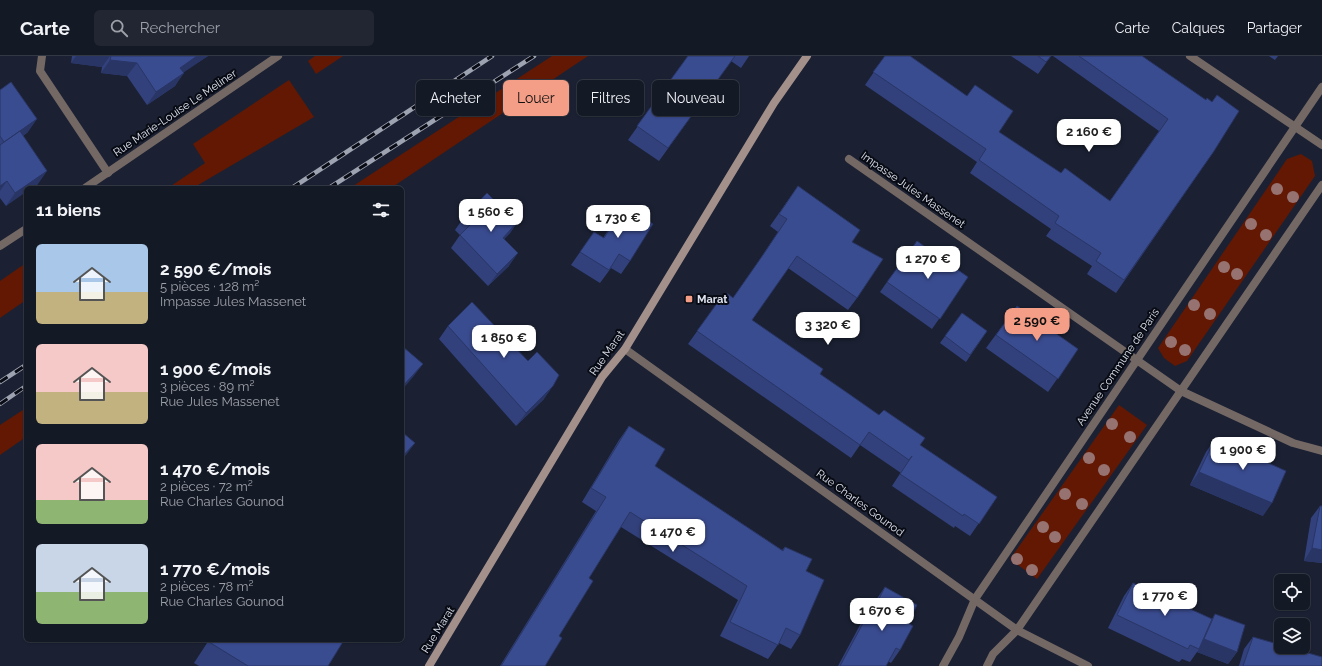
<!DOCTYPE html>
<html lang="fr">
<head>
<meta charset="utf-8">
<style>
	:root { --surface:#141926; --page:#212632; --text:#f1f3f6; --muted:#9da0a7; --line:#333843; --accent:#f49e87 }
	body { margin:0; font-family:Raleway,sans-serif; background:var(--page); color:var(--text); height:100vh; display:flex; flex-direction:column; font-size:15px; white-space:nowrap }
	* { box-sizing:border-box; margin:0 }
	p { font-size:13px; color:var(--muted) }
	.icon { flex:none; width:22px; height:22px; fill:none; stroke:currentColor; stroke-width:2; stroke-linecap:round; stroke-linejoin:round }
	.map { position:relative; flex:1; overflow:hidden }
	.drawer { position:absolute; left:24px; top:130px; width:380px; height:456px; display:flex; flex-direction:column; background:var(--surface); border-radius:6px; box-shadow:0 1px 3px #0004,0 0 0 1px var(--line) }
	.drawer>* { flex:none }
	.top-card { position:absolute; left:416px; top:24px; width:380px; height:36px; display:flex; gap:8px }
	.buttons { position:absolute; left:1274px; top:518px; display:grid; gap:8px }
	.buttons a { display:grid; place-items:center; width:36px; height:36px; border-radius:6px; background:var(--surface); box-shadow:0 1px 3px #0004,0 0 0 1px var(--line); font-size:20px }
	.price { position:absolute; translate:-50% -34px; padding:0 9px; border-radius:8px; background:#fff; color:#222; font-size:13px; line-height:26px; filter:drop-shadow(0 1px 2px #0008) }
	.price::after { content:''; position:absolute; left:50%; top:24px; width:12px; height:9px; margin-left:-6px; background:inherit; clip-path:polygon(0 0,100% 0,50% 100%) }
	.price.active { background:var(--accent); color:#111 }
	ul { padding:0; list-style:none }
	li { display:flex; align-items:center; gap:12px; height:100px; padding:0 12px }
	li span { display:grid; place-items:center; flex:none; width:112px; height:80px; border-radius:6px; color:#555 }
	li>.icon { margin-inline-start:auto }
	span .icon { width:48px; height:48px; fill:#fffc; stroke-width:1 }
	li b { font-size:17px }
	h2 { display:flex; justify-content:space-between; align-items:center; height:48px; padding:0 12px; font-size:17px }
	.pill { padding:0 14px; border-radius:6px; background:var(--surface); box-shadow:0 1px 3px #0004,0 0 0 1px var(--line); font-size:14px; line-height:36px }
	.pill.active { background:var(--accent); color:#111 }
	header { display:flex; align-items:center; gap:24px; box-sizing:border-box; height:56px; padding:0 20px; background:var(--surface); border-bottom:1px solid var(--line) }
	header strong { font-size:19px }
	nav { display:flex; gap:22px; margin-inline-start:auto; font-size:14px }
	.search { width:280px; height:36px; background:var(--page); display:flex; align-items:center; gap:10px; box-sizing:border-box; padding:0 14px; border-radius:6px; color:var(--muted); font-size:15px }
	.map>svg:first-child { display:block }
</style>
</head>
<body>
<header>
<strong>Carte</strong>
<div class="search"><svg class="icon" aria-label="search" viewBox="0 0 24 24"><circle cx="10" cy="10" r="6"/><path d="M15 15l6 6"/></svg>Rechercher</div>
<nav><a>Carte</a><a>Calques</a><a>Partager</a></nav>
</header>
<div class="map">
<svg width="1322" height="610" viewBox="0 0 1322 610">
	<rect width="100%" height="100%" fill="#1b2133"/>
	<g fill="#621802">
		<path d="M315 0H343L316 18 308 5Z"/>
		<path d="M552 0H588L391 132H350Z"/>
		<path d="M289 24 314 61 193 132H168L205 107 193 88Z"/>
		<path d="M1301 98 1312 105 1315 120 1187 305 1175 310 1164 302 1158 292 1287 103Z"/>
		<path d="M26 207V244L0 262V225Z"/>
		<path d="M1119 349 1147 369 1037 523 1010 503Z"/>
		<path d="M26 352V381L0 399V369Z"/>
	</g>
	<g fill="none" stroke-linecap="round" stroke-linejoin="round">
		<g stroke="#746865" stroke-width="8">
			<path d="M42 0 40 15 108 117"/>
			<path d="M1190 0 1322 89"/>
			<path d="M849 103 1181 335 1293 387 1322 395"/>
			<path d="M85 132 278 0"/>
			<path d="M0 190 26 173"/>
			<path d="M625 293 1017 574 1088 610"/>
			<path d="M943 610 959 581 975 543 1322 31"/>
			<path d="M987 610 993 598 1017 574 1322 129"/>
		</g>
		<path stroke="#a3908b" stroke-width="8" d="M429 610 602 321 625 293 774 47 807 0"/>
		<defs>
			<g id="rail">
				<path d="M292 132 492 0"/>
				<path d="M329 132 534 0"/>
				<path d="M0 326 26 309"/>
				<path d="M0 348 26 330"/>
			</g>
		</defs>
		<use href="#rail" stroke="#9ea3b1" stroke-width="4.5"/>
		<use href="#rail" stroke="#080b13" stroke-width="3" stroke-dasharray="9" stroke-linecap="butt"/>
	</g>
	<g fill="#967270">
		<circle cx="1277" cy="133" r="6"/>
		<circle cx="1293" cy="141" r="6"/>
		<circle cx="1251" cy="168" r="6"/>
		<circle cx="1266" cy="179" r="6"/>
		<circle cx="1224" cy="211" r="6"/>
		<circle cx="1237" cy="218" r="6"/>
		<circle cx="1194" cy="249" r="6"/>
		<circle cx="1210" cy="258" r="6"/>
		<circle cx="1171" cy="286" r="6"/>
		<circle cx="1185" cy="294" r="6"/>
		<circle cx="1112" cy="368" r="6"/>
		<circle cx="1130" cy="381" r="6"/>
		<circle cx="1089" cy="402" r="6"/>
		<circle cx="1104" cy="414" r="6"/>
		<circle cx="1065" cy="438" r="6"/>
		<circle cx="1082" cy="448" r="6"/>
		<circle cx="1043" cy="471" r="6"/>
		<circle cx="1055" cy="481" r="6"/>
		<circle cx="1017" cy="503" r="6"/>
		<circle cx="1032" cy="514" r="6"/>
	</g>
	<g fill="#32417c">
		<path d="M72 0H208L183 16 175 30 147 49 127 20 101 17 102 11 71 7Z"/>
		<path d="M688 0H749L741 12 731 5 659 105 628 84Z"/>
		<path d="M885 0 999 76 1061 117 1110 145 1159 75 1053 0H1142L1214 95 1116 237 1087 218 1092 210 1046 180 1051 173 970 117 977 106 865 29Z"/>
		<path d="M1011 0H1051L1038 18Z"/>
		<path d="M1269 0H1278L1275 4Z"/>
		<path d="M0 34 28 76 23 80 38 128 33 132H26L6 150 0 142Z"/>
		<path d="M798 130 852 186 857 242 848 254 788 212 752 264 820 318 920 389 997 441 970 480 955 470 954 472 892 430 903 413 901 417 860 389 851 402 688 288 718 246 719 247 733 242 754 212 778 176 770 170Z"/>
		<path d="M500 150 519 164 510 177 504 183 509 210 488 230 451 192 460 179 455 174 464 161Z"/>
		<path d="M624 150 630 205 621 218 611 212 600 227 571 209 594 176 603 182Z"/>
		<path d="M968 221 932 273 880 236 887 226Z"/>
		<path d="M1017 250 1078 293 1048 336 986 292Z"/>
		<path d="M962 257 987 275 966 306 940 287Z"/>
		<path d="M448 270 528 305 544 343 516 370 439 283Z"/>
		<path d="M629 370 655 410 782 494 785 491 806 515 800 579 791 593 779 587 768 603 720 580 738 544 621 471 589 522 559 580 545 610H500L596 455 582 446 619 384Z"/>
		<path d="M1215 383 1263 460 1190 429 1206 396Z"/>
		<path d="M1320 450H1322V507L1304 505 1311 462Z"/>
		<path d="M1133 527 1212 563 1215 558 1237 596 1228 608 1197 596 1190 606 1182 603 1179 606 1108 572 1124 540Z"/>
		<path d="M885 531 908 567 900 594 891 607 888 605 886 610H838L860 569 869 556 870 557 876 544Z"/>
		<path d="M1253 581 1322 610H1239L1244 593Z"/>
		<path d="M209 584H344L328 610H199L194 607Z"/>
	</g>
	<g fill="#293565">
		<path d="M76 0H110L102 11 71 7Z"/>
		<path d="M197 0H208L171 25 180 12Z"/>
		<path d="M110 4 137 7 127 20 101 17Z"/>
		<path d="M184 17 175 30 147 49 156 36Z"/>
		<path d="M37 63 28 76 0 96 4 86Z"/>
		<path d="M47 115 38 128 33 132H26V136L6 150 15 137Z"/>
		<path d="M7 125 0 135V130Z"/>
		<path d="M519 164 510 177 494 194 503 182Z"/>
		<path d="M518 197 509 210 488 230 497 218Z"/>
		<path d="M423 308 413 321 402 334V331Z"/>
		<path d="M553 330 544 343 516 370 526 357Z"/>
		<path d="M415 387 406 399 402 404V401Z"/>
		<path d="M1199 416 1272 447 1263 460 1190 429Z"/>
		<path d="M1312 492 1322 494V507L1304 505Z"/>
		<path d="M1204 583 1237 596 1228 608 1197 596 1199 593H1197Z"/>
	</g>
	<g fill="#3a4c90" stroke="#293565">
		<path d="M111 0H197L180 12 184 17 156 36 137 7 110 4Z"/>
		<path d="M688 0H735L668 92 637 70Z"/>
		<path d="M885 0H910L967 40 975 29 1013 55 999 76 1061 117 1065 112 1110 145 1168 63 1079 0H1142L1206 44 1207 42 1212 46 1217 39 1239 55 1214 95 1124 224 1096 205 1101 197 1055 167 1059 160 979 104 986 93 873 16Z"/>
		<path d="M1038 0H1051L1046 6Z"/>
		<path d="M11 26 37 63 4 86 0 80V34Z"/>
		<path d="M20 75 47 115 15 137 7 125 0 130V89Z"/>
		<path d="M798 130 860 174 852 186 883 203 857 242 797 200 752 264 823 313 820 318 849 338 879 359 884 354 925 382 920 389 997 441 979 468 964 458 963 460 900 418 912 400 909 404 869 376 860 389 697 275 718 246 719 247 727 237 733 242 763 199 787 163 779 158Z"/>
		<path d="M487 137 500 150H504L519 164 503 182 518 197 497 218 460 179 471 168 464 161Z"/>
		<path d="M624 150 653 168 630 205 619 198 609 214 580 196 594 176 604 182Z"/>
		<path d="M917 185 968 221 940 263 887 226Z"/>
		<path d="M472 246 528 305 537 296 559 319 553 330 526 357 448 270Z"/>
		<path d="M1017 250 1078 293 1058 323 996 279Z"/>
		<path d="M962 257 987 275 970 299 945 280Z"/>
		<path d="M402 290 423 308 402 331Z"/>
		<path d="M629 370 665 393 655 410 783 495 785 491 812 503 806 515 824 524 800 579 786 572 778 589 730 566 747 530 630 456 589 522 593 525 559 580 562 582 545 610H501L606 441 591 432Z"/>
		<path d="M402 376 415 387 402 401Z"/>
		<path d="M1215 383 1286 415 1272 447 1199 416Z"/>
		<path d="M1320 450H1322V494L1312 492Z"/>
		<path d="M1133 527 1212 563 1199 593 1190 589 1188 593 1117 559Z"/>
		<path d="M885 531 917 549 908 567 913 570 900 594 896 592 886 610H840L869 556 871 558Z"/>
		<path d="M1215 558 1245 569 1237 596 1204 583Z"/>
		<path d="M1253 581 1281 589V591H1287L1322 601V610H1243Z"/>
		<path d="M210 584H344L328 610H248L209 586Z"/>
	</g>
	<rect fill="#f49e87" stroke="#080b13" stroke-width="1.5" x="685" y="239" width="8" height="8" rx="2"/>
	<g text-anchor="middle" dominant-baseline="central" stroke-width="4" stroke-linejoin="round" paint-order="stroke">
		<g font-size="11" fill="#dfe4f0" stroke="#080b13">
			<text transform="translate(175 57) rotate(-34)">Rue Marie-Louise Le Meliner</text>
			<text transform="translate(913 134) rotate(35)">Impasse Jules Massenet</text>
			<text transform="translate(607 297) rotate(-55)">Rue Marat</text>
			<text transform="translate(1118 311) rotate(-56)">Avenue Commune de Paris</text>
			<text transform="translate(860 447) rotate(36)">Rue Charles Gounod</text>
			<text transform="translate(438 574) rotate(-58)">Rue Marat</text>
		</g>
		<g font-size="11" font-weight="bold" fill="#dfe4f0" stroke="#080b13" text-anchor="start">
			<text x="697" y="243">Marat</text>
		</g>
	</g>
</svg>
<div class="buttons">
<a><svg class="icon" aria-label="locate" viewBox="0 0 24 24"><circle cx="12" cy="12" r="6"/><path d="M12 2v4M12 18v4M2 12h4M18 12h4"/></svg></a>
<a><svg class="icon" aria-label="layers" viewBox="0 0 24 24"><path d="M12 4l9 5-9 5-9-5zM3 14l9 5 9-5"/></svg></a>
</div>
<b class="price" style="left:1089px;top:97px">2 160 €</b>
<b class="price" style="left:491px;top:177px">1 560 €</b>
<b class="price" style="left:618px;top:183px">1 730 €</b>
<b class="price" style="left:928px;top:224px">1 270 €</b>
<b class="price active" style="left:1037px;top:286px">2 590 €</b>
<b class="price" style="left:828px;top:290px">3 320 €</b>
<b class="price" style="left:504px;top:303px">1 850 €</b>
<b class="price" style="left:1243px;top:415px">1 900 €</b>
<b class="price" style="left:673px;top:497px">1 470 €</b>
<b class="price" style="left:1165px;top:561px">1 770 €</b>
<b class="price" style="left:882px;top:576px">1 670 €</b>
<div class="top-card">
<a class="pill">Acheter</a>
<a class="pill active">Louer</a>
<a class="pill">Filtres</a>
<a class="pill">Nouveau</a>
</div>
<section class="drawer">
<h2>11 biens<svg class="icon" aria-label="filters" viewBox="0 0 24 24"><path d="M4 7h16M4 17h16"/><circle cx="9" cy="7" r="2"/><circle cx="15" cy="17" r="2"/></svg></h2>
<ul>
<li><span style="background:linear-gradient(#a9c7e8 60%,#c2b280 0)"><svg class="icon" aria-label="home" viewBox="0 0 24 24"><path d="M3 11l9-7 9 7M6 9v11h12V9"/></svg></span><div><b>2 590 €/mois</b><p>5 pièces · 128 m²</p><p>Impasse Jules Massenet</p></div></li>
<li><span style="background:linear-gradient(#f6c9c9 60%,#c2b280 0)"><svg class="icon" aria-label="home" viewBox="0 0 24 24"><path d="M3 11l9-7 9 7M6 9v11h12V9"/></svg></span><div><b>1 900 €/mois</b><p>3 pièces · 89 m²</p><p>Rue Jules Massenet</p></div></li>
<li><span style="background:linear-gradient(#f6c9c9 70%,#8fb573 0)"><svg class="icon" aria-label="home" viewBox="0 0 24 24"><path d="M3 11l9-7 9 7M6 9v11h12V9"/></svg></span><div><b>1 470 €/mois</b><p>2 pièces · 72 m²</p><p>Rue Charles Gounod</p></div></li>
<li><span style="background:linear-gradient(#c9d6e8 60%,#8fb573 0)"><svg class="icon" aria-label="home" viewBox="0 0 24 24"><path d="M3 11l9-7 9 7M6 9v11h12V9"/></svg></span><div><b>1 770 €/mois</b><p>2 pièces · 78 m²</p><p>Rue Charles Gounod</p></div></li>
</ul>
</section>
</div>
</body>
</html>
